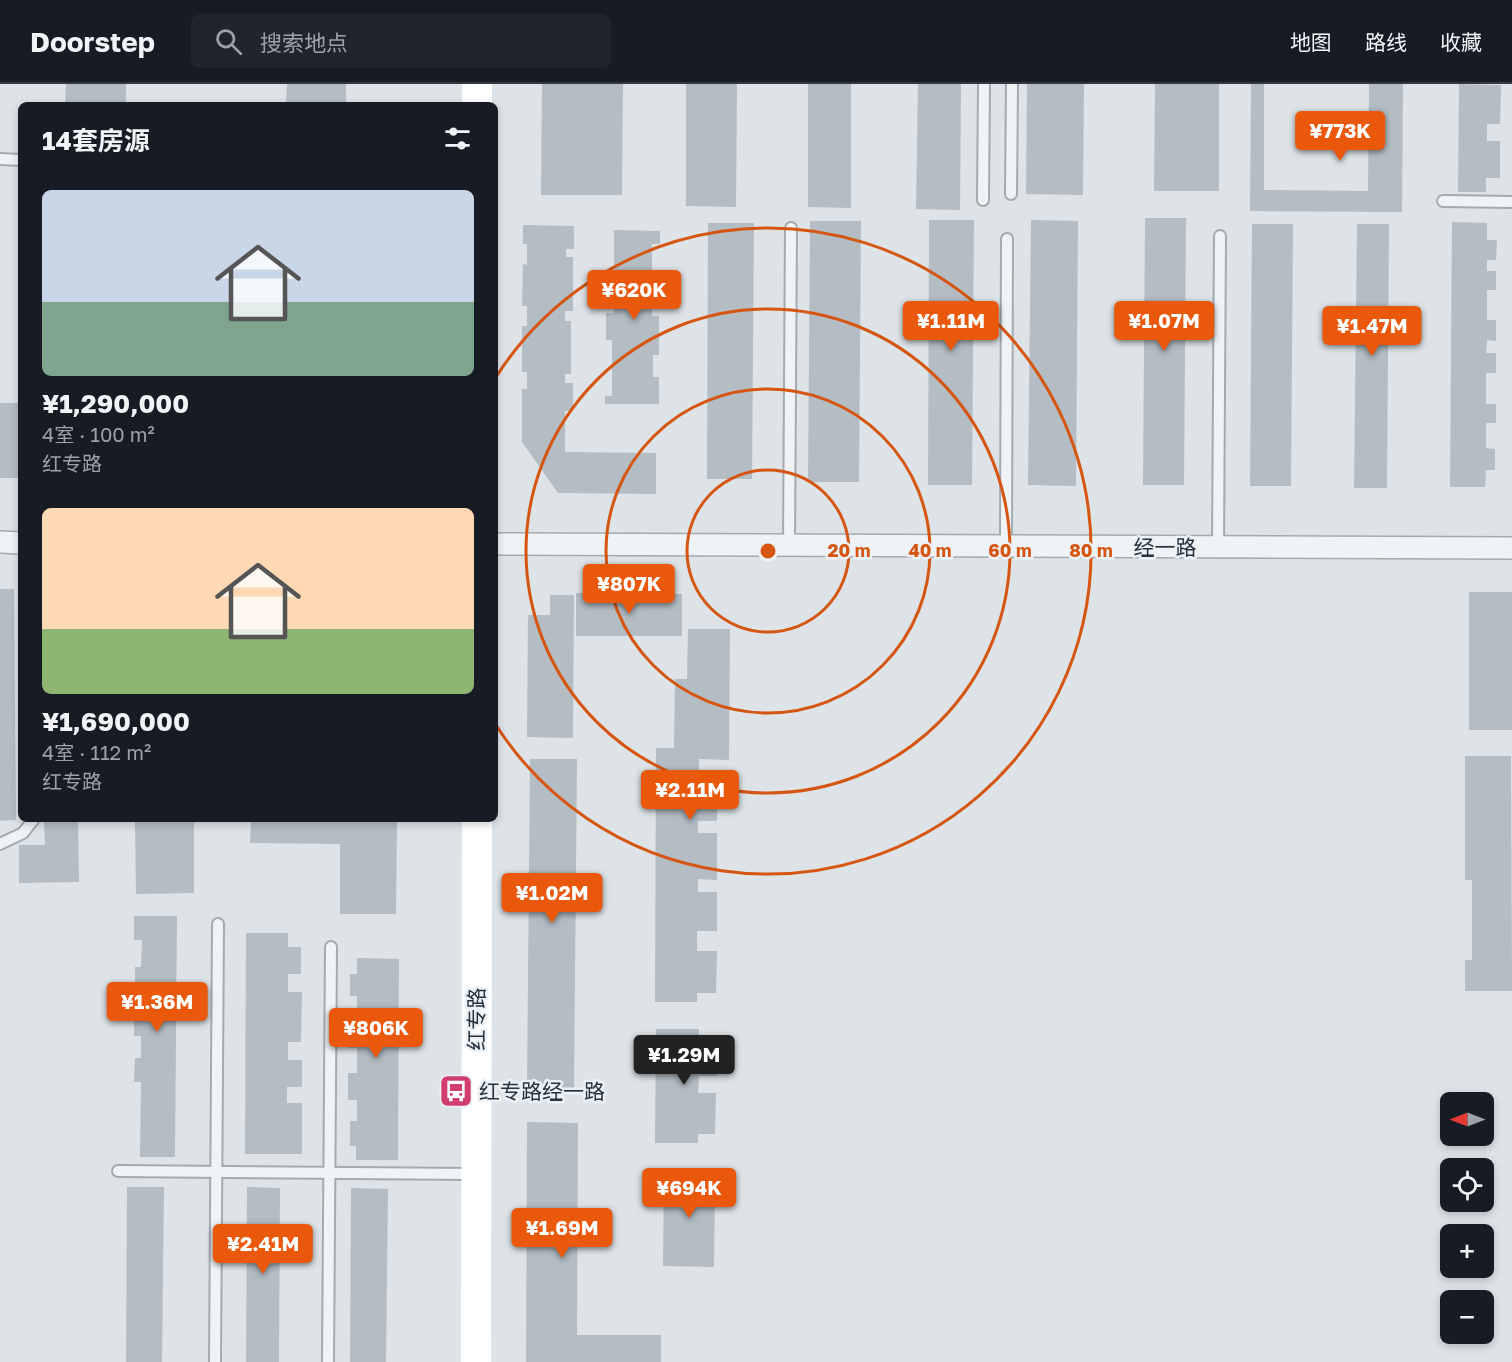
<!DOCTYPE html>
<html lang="zh">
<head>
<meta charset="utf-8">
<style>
	:root { --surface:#171b24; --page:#20242c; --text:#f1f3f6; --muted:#9ea1a6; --line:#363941; --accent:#ea580c }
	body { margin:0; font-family:"Golos Text","Noto Sans SC",sans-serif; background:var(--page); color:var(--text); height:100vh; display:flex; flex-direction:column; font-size:22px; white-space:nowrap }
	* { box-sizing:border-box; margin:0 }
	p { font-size:20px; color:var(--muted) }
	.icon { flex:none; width:33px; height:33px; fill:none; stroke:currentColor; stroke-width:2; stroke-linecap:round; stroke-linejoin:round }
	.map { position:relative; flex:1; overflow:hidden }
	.details { position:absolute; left:18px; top:18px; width:480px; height:720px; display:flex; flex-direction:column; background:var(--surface); border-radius:9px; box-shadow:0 3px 9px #0003 }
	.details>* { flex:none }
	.needle { width:39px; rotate:270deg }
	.controls { position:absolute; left:1440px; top:1008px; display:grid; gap:12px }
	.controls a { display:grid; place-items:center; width:54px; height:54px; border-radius:9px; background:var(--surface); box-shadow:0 3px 9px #0003; font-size:30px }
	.price { position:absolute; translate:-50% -51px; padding:0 14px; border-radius:6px; background:var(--accent); color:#fff; font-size:20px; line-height:39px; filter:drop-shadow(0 2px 3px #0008) }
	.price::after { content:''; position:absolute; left:50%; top:36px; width:18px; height:14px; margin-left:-9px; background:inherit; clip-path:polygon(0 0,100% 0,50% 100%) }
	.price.current { background:#222; color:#fff }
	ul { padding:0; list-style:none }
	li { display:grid; align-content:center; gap:12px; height:318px; padding:0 24px }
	li span { display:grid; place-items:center; height:186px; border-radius:9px; color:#555 }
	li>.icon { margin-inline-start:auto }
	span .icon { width:108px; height:108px; fill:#fffc; stroke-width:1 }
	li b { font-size:26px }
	h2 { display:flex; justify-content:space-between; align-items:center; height:72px; padding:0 24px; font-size:26px }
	header { display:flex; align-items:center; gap:36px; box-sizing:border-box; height:84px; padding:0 30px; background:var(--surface); border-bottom:2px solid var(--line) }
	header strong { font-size:28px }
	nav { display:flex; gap:33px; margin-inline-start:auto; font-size:21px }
	.search { width:420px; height:54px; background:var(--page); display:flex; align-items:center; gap:15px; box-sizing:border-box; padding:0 21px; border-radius:9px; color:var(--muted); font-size:22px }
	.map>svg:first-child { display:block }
</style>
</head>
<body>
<header>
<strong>Doorstep</strong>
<div class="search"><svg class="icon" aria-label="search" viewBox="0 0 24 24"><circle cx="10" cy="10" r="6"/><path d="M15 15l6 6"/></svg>搜索地点</div>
<nav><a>地图</a><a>路线</a><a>收藏</a></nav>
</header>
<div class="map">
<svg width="1512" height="1278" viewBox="0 0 1512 1278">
	<rect width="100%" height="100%" fill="#dde3e7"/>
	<g fill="#b4bdc4">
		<path d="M66 0H126V21H65Z"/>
		<path d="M287 0H346V21H286Z"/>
		<path d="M542 0H623L622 111H541Z"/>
		<path d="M686 0H737L736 123 686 122Z"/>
		<path d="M808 0H851V124L808 123Z"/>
		<path d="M918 0H961L960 126 916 125Z"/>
		<path d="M1027 0H1084L1083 111 1026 110Z"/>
		<path d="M1155 0H1219V107H1154Z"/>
		<path d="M1251 0H1264V106L1368 107 1369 0H1403L1402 128 1250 127Z"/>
		<path d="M1459 0 1501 1 1500 40H1487V57H1500V94H1486V108H1458Z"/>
		<path d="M1145 134H1186L1184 401H1143Z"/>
		<path d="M929 136H974L972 401H928Z"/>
		<path d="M1031 136 1078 137 1076 402 1028 401Z"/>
		<path d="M810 137H861L859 398H808Z"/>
		<path d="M1452 138 1487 139V156H1497L1496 176H1487V187H1496V206H1487V236H1496V257L1487 256 1486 269H1496V289H1486V320H1496V339H1486V364L1495 365V386H1486L1485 403H1450Z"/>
		<path d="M708 139H754L752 395H707Z"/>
		<path d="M1252 140H1293L1291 402H1250Z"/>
		<path d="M1357 140H1389L1387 404H1354Z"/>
		<path d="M523 141 574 142V165H566V173H573V227H565V237H571V290H565V299H573V327H565V368L656 369V410L558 409 522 358V305H527V288H522V242H527V222H522L523 180 527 181V160H523Z"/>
		<path d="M614 146 660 147V160H652V232H659V271H653V293H659V320H605V312H612V256H606V229H614Z"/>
		<rect x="0" y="319" width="21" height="75"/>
		<path d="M0 505H14L16 736 0 737Z"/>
		<rect x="1469" y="508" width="43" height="138"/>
		<path d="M576 509 682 510V552H576Z"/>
		<path d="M550 511H574L573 654 527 653 528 531H550Z"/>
		<path d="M688 545H730L729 676 699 675V692H718L717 737H698V749H717V796L698 795V808H717V847H697V867H717L716 909H697V918H655L656 664H674L675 595H687Z"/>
		<path d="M1465 672H1511L1512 907H1465V876H1472V796H1465Z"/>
		<path d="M530 675H577L574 1005 527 1004Z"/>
		<path d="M135 735H194V809L136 810Z"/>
		<path d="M251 735H397L396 830H340V760L250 759Z"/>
		<path d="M78 736 79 798 19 799V761H45L44 737Z"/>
		<path d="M134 832H177L175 1073H140L141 998H134L135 974H141V952H134V922H141V908H135V883H141L142 856H134Z"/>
		<path d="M246 849H288V863H301V890H288V908H302L301 958H288V976H302V1003H287V1019H302V1070H245Z"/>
		<path d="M357 874 399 875 398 1076H356V1062H350V1037H357V1016H348V989H357V964H349V938H357V912H350V890H357Z"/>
		<path d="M656 945H699V954H717V992H699L698 1009H716L715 1050H698V1059H655Z"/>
		<path d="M527 1038 578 1039 577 1251H661V1278H526Z"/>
		<path d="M664 1088 715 1089 714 1183 663 1182Z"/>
		<path d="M127 1103H164L162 1278H126Z"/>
		<path d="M247 1103 280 1104 279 1278H246Z"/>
		<path d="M351 1104 388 1105 386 1278H350Z"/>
	</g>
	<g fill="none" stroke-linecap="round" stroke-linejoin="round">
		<defs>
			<g id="lane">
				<path d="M0 75 21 76"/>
				<path d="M1011 110 1012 0"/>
				<path d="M983 116 984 0"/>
				<path d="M1443 117 1512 118"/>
				<path d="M789 462 791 144"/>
				<path d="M1006 462 1007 155"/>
				<path d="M1218 463 1220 152"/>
				<path d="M0 760 23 749 34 735"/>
				<path d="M118 1087 474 1090"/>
				<path d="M215 1278 218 840"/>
				<path d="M328 1278 331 863"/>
			</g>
			<g id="street">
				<path d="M0 458 21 459"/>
				<path d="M495 460 1512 464"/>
			</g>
		</defs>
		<use href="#lane" stroke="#a2abb1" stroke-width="14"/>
		<use href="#street" stroke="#a2abb1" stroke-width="24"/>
		<use href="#lane" stroke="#f0f3f6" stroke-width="10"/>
		<use href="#street" stroke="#f0f3f6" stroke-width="21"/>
		<g stroke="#fff" stroke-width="30">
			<path d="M477 21V0"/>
			<path d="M476 1278 477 735"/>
		</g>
	</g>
	<g fill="none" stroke="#d55511" stroke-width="3">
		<circle cx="768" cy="467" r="81"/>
		<circle cx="768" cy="467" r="162"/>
		<circle cx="768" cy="467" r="242"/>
		<path d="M496 293A323 323 0 1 1 496 641"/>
	</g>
	<defs>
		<symbol id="bus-square" viewBox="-11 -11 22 22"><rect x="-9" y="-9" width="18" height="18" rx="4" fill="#d13d6e" stroke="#ecf1f5"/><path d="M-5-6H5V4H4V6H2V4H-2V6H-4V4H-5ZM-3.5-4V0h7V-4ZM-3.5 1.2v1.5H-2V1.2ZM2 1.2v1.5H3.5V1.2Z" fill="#fff"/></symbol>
	</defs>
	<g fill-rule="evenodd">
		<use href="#bus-square" x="437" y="988" width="38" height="38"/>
	</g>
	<g text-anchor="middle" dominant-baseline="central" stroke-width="5" stroke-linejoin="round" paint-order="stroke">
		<g font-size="21" fill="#26333e" stroke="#ecf1f5">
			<text x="1165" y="463">经一路</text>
			<text transform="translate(476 935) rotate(-90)">红专路</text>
		</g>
		<g font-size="21" fill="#26333e" stroke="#ecf1f5" text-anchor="start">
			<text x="479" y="1007">红专路经一路</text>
		</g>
	</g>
	<circle cx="768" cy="467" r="9" fill="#d55511" stroke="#ecf1f5" stroke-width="3"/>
	<g font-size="18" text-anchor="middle" font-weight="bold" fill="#d55511" stroke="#ecf1f5" stroke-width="5" stroke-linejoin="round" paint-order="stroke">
		<text x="849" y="473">20 m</text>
		<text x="930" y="473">40 m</text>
		<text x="1010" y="473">60 m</text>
		<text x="1091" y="473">80 m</text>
	</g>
</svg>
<div class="controls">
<a><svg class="needle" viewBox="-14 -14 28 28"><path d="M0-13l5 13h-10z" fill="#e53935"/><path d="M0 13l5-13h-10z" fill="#9ea1a6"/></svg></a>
<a><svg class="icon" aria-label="locate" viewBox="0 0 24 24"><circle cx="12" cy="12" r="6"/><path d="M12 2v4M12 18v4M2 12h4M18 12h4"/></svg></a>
<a>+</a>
<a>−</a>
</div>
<b class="price" style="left:1340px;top:78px">¥773K</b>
<b class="price" style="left:634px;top:237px">¥620K</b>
<b class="price" style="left:951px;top:268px">¥1.11M</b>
<b class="price" style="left:1164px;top:268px">¥1.07M</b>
<b class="price" style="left:1372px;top:273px">¥1.47M</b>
<b class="price" style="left:629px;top:531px">¥807K</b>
<b class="price" style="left:690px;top:737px">¥2.11M</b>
<b class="price" style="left:552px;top:840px">¥1.02M</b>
<b class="price" style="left:157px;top:949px">¥1.36M</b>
<b class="price" style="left:376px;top:975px">¥806K</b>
<b class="price current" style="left:684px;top:1002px">¥1.29M</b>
<b class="price" style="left:689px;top:1135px">¥694K</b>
<b class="price" style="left:562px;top:1175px">¥1.69M</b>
<b class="price" style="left:263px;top:1191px">¥2.41M</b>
<section class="details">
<h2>14套房源<svg class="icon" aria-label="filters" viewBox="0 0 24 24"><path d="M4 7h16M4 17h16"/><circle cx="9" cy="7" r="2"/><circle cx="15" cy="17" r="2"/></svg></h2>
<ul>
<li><span style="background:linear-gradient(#c9d6e8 60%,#7fa58c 0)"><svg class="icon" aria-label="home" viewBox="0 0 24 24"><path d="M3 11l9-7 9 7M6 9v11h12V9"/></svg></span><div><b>¥1,290,000</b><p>4室 · 100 m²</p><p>红专路</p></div></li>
<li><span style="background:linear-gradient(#ffd9b3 65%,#8fb573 0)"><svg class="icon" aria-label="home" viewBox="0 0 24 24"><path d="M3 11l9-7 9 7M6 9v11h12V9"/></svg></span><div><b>¥1,690,000</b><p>4室 · 112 m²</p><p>红专路</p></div></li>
</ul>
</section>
</div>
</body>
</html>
